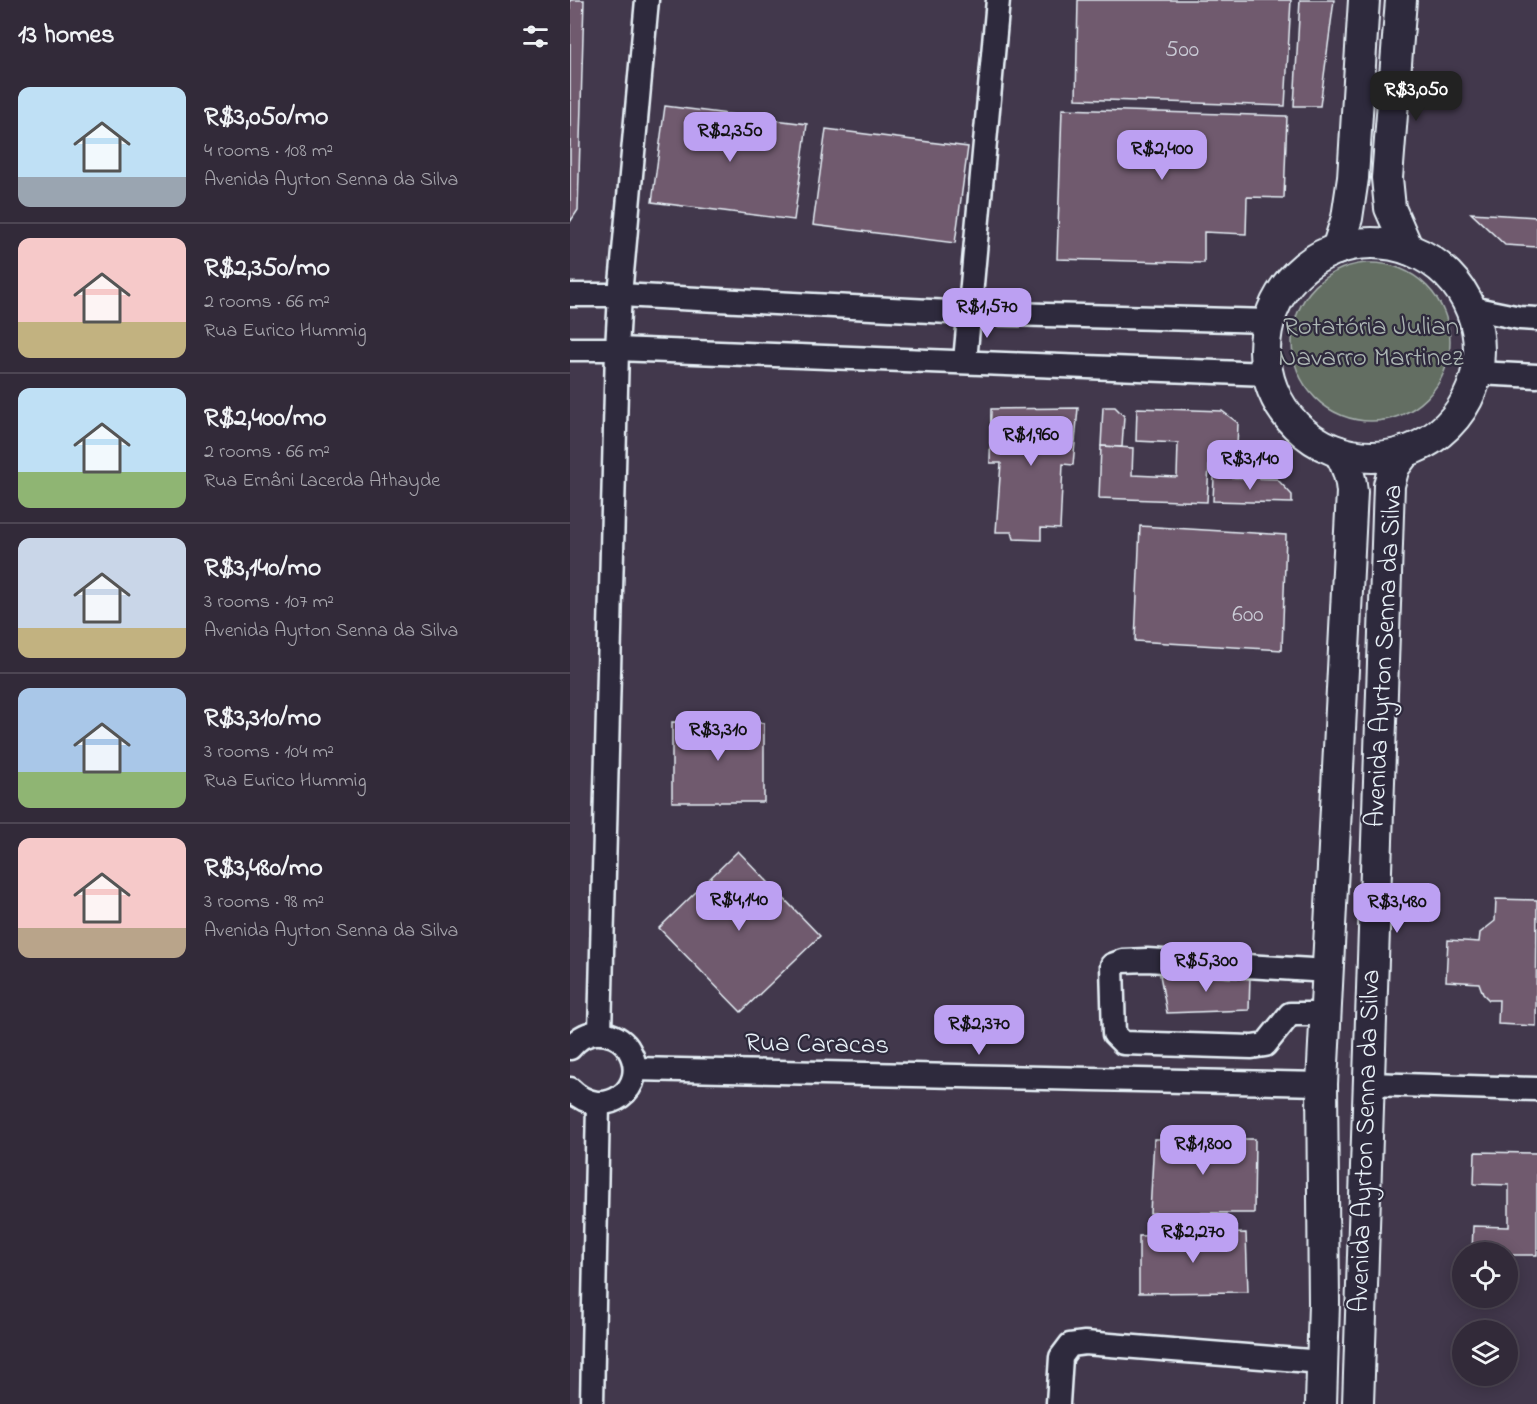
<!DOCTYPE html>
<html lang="en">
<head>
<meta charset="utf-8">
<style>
	:root { --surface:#322a39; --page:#3a3241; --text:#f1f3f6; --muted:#a8a7ae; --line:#4d4653; --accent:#bca0f2 }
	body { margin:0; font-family:"Indie Flower",sans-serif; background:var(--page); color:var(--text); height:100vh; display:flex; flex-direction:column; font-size:22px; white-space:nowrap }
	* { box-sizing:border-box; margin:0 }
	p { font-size:20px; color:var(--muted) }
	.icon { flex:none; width:33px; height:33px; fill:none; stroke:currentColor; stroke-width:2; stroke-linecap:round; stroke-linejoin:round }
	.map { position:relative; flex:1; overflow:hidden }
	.sheet { display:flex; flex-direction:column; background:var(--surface); width:570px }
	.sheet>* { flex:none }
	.fabs { position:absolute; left:882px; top:1242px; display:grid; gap:12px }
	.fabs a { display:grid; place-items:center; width:66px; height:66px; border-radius:50%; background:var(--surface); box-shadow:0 3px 15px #0003,0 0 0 2px var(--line); font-size:30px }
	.price { position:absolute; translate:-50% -51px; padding:0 14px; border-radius:12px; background:var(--accent); color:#111; font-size:20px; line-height:39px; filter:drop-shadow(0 2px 3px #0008) }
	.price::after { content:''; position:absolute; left:50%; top:36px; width:18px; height:14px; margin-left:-9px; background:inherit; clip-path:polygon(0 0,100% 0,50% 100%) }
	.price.on { background:#222; color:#fff }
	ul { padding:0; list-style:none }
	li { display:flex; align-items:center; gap:18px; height:150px; padding:0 18px }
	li+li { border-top:2px solid var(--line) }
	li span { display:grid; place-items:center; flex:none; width:168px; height:120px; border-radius:12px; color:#555 }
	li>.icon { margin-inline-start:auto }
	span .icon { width:72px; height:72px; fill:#fffc; stroke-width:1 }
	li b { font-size:26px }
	h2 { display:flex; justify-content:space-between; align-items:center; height:72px; padding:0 18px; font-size:26px }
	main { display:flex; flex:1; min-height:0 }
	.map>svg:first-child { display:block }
</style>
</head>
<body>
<main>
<section class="sheet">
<h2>13 homes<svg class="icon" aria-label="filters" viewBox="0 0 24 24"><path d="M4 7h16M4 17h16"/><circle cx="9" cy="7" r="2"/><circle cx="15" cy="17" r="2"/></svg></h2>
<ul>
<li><span style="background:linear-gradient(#bfe0f5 75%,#9aa5b1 0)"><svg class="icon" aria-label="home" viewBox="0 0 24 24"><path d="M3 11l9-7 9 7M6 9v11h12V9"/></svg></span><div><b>R$3,050/mo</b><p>4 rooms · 108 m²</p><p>Avenida Ayrton Senna da Silva</p></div></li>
<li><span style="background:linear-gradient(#f6c9c9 70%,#c2b280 0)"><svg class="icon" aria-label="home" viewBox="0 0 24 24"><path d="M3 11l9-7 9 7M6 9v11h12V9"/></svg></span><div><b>R$2,350/mo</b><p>2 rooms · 66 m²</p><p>Rua Eurico Hummig</p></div></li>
<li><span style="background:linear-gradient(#bfe0f5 70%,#8fb573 0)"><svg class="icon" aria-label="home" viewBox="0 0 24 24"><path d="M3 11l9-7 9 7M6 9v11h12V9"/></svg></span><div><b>R$2,400/mo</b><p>2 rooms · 66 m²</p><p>Rua Ernâni Lacerda Athayde</p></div></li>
<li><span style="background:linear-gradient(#c9d6e8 75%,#c2b280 0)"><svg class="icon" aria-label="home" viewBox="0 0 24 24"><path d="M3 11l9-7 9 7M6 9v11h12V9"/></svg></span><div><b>R$3,140/mo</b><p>3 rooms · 107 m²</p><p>Avenida Ayrton Senna da Silva</p></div></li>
<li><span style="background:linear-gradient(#a9c7e8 70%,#8fb573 0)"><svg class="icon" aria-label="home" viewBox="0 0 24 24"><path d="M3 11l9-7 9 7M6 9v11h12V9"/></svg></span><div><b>R$3,310/mo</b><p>3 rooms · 104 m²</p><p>Rua Eurico Hummig</p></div></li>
<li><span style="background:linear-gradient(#f6c9c9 75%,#b9a48a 0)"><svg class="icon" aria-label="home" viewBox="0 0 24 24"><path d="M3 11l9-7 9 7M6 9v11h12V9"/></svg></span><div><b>R$3,480/mo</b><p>3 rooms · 98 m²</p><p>Avenida Ayrton Senna da Silva</p></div></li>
</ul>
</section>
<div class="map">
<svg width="967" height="1404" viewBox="0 0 967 1404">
	<rect width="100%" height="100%" fill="#42384c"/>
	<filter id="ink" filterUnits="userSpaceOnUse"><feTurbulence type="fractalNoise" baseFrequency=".0167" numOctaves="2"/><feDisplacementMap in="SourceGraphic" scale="12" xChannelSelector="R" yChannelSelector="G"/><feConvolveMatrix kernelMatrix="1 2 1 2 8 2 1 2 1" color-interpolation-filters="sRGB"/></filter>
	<g filter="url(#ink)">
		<circle fill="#636e62" stroke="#a6b0ad" stroke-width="1.5" cx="801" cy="342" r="79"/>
		<g fill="#705a6e" stroke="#e8f1f8" stroke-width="1.5">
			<path d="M0 0H14L8 210 0 222Z"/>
			<path d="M508 0H721L715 106 506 99Z"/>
			<path d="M730 0H764L750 106H724Z"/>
			<path d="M95 106 237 124 224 220 82 202Z"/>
			<path d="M492 109 717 116 714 198 677 197 676 234 634 232V263L487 259Z"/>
			<path d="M256 129 398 147 385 243 243 225Z"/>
			<path d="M901 213 967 217V247L935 245Z"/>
			<path d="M533 407H545L554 416 552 447 531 446Z"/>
			<path d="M508 408 503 465 493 464 490 529 471 528V540L444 539 442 532H426L431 463H420L421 409Z"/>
			<path d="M567 408 652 411 668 423 667 447 640 446 637 502 529 498 531 446 563 448 562 475 607 477 608 443 566 441Z"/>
			<path d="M644 477 707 479 722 495V503L643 501Z"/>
			<path d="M570 526 716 535 712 650 565 641Z"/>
			<path d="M102 722 194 723V802H102Z"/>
			<path d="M168 851 250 936 171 1012 89 928Z"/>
			<path d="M926 899 967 900 966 1026 928 1024 929 1000H919L913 994 909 983 876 981 878 940 909 942 910 933 925 921Z"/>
			<path d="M590 975 680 976 679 1010 597 1013Z"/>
			<path d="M584 1139H685L684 1213H580Z"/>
			<path d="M905 1152 967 1153V1255H938V1252H902L903 1226 939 1227V1185L904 1184Z"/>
			<path d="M676 1233 678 1292 569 1293V1236Z"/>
		</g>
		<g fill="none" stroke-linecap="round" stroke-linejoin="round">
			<defs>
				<g id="minor">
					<path d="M0 295H50L399 313 699 321"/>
					<path d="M901 308 950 318 967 319"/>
					<path d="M0 349H47L698 374"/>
					<path d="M395 361 428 0"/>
					<path d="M907 373 967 376"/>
					<path d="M756 1014H720L695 1045 682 1047 553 1043 544 1034 542 965 553 961 577 960 758 971"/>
					<path d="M30 1033 47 349 50 295 77 0"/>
					<path d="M0 1048C10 1036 22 1030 37 1034 46 1036 55 1042 59 1050 81 1087 34 1124 0 1089"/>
					<path d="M65 1069 752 1084"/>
					<path d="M798 1084 967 1089"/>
					<path d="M488 1403 491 1357 500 1345 515 1343 752 1362"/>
					<path d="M22 1404 28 1104"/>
				</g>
				<g id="major">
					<path d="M831 0 817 178 820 208 838 249"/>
					<circle cx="802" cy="350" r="107"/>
					<path d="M767 249 777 218 783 178 794 0"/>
					<path d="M751 1404 754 1303 752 1084 782 492C781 476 777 465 769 452"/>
					<path d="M788 1404 819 485 824 467 836 451"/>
				</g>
			</defs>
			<use href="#minor" stroke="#e8f1f8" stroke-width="27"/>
			<use href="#major" stroke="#e8f1f8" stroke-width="34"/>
			<use href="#minor" stroke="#2f2a3d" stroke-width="22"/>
			<use href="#major" stroke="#2f2a3d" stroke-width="30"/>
		</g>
	</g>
	<g text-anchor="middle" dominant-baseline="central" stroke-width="4.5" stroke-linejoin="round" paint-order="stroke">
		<g font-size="24" fill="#cacbd6">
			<text x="612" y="50">500</text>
			<text x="678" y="615">600</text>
		</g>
		<g font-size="27" fill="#acb6b4" stroke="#2f2a3d">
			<text x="801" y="327">Rotatória Julian<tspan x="801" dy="31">Navarro Martinez</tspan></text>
		</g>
		<g font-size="27" fill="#e8f1f8" stroke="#2f2a3d">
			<text transform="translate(815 656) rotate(-87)">Avenida Ayrton Senna da Silva</text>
			<text transform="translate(247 1045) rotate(1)">Rua Caracas</text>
			<text transform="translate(796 1141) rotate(-88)">Avenida Ayrton Senna da Silva</text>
		</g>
	</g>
</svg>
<div class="fabs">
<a><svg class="icon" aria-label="locate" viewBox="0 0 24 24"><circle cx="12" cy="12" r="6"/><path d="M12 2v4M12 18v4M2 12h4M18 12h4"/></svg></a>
<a><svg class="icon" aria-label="layers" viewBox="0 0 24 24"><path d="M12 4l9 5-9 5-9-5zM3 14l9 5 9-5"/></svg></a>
</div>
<b class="price on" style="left:846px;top:122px">R$3,050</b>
<b class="price" style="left:160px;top:163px">R$2,350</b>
<b class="price" style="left:592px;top:181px">R$2,400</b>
<b class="price" style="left:417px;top:339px">R$1,570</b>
<b class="price" style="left:461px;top:467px">R$1,960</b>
<b class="price" style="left:680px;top:491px">R$3,140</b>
<b class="price" style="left:148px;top:762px">R$3,310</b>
<b class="price" style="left:169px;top:932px">R$4,140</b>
<b class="price" style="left:827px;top:934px">R$3,480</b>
<b class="price" style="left:636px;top:993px">R$5,300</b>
<b class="price" style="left:409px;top:1056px">R$2,370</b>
<b class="price" style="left:633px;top:1176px">R$1,800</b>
<b class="price" style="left:623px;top:1264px">R$2,270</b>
</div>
</main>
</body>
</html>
